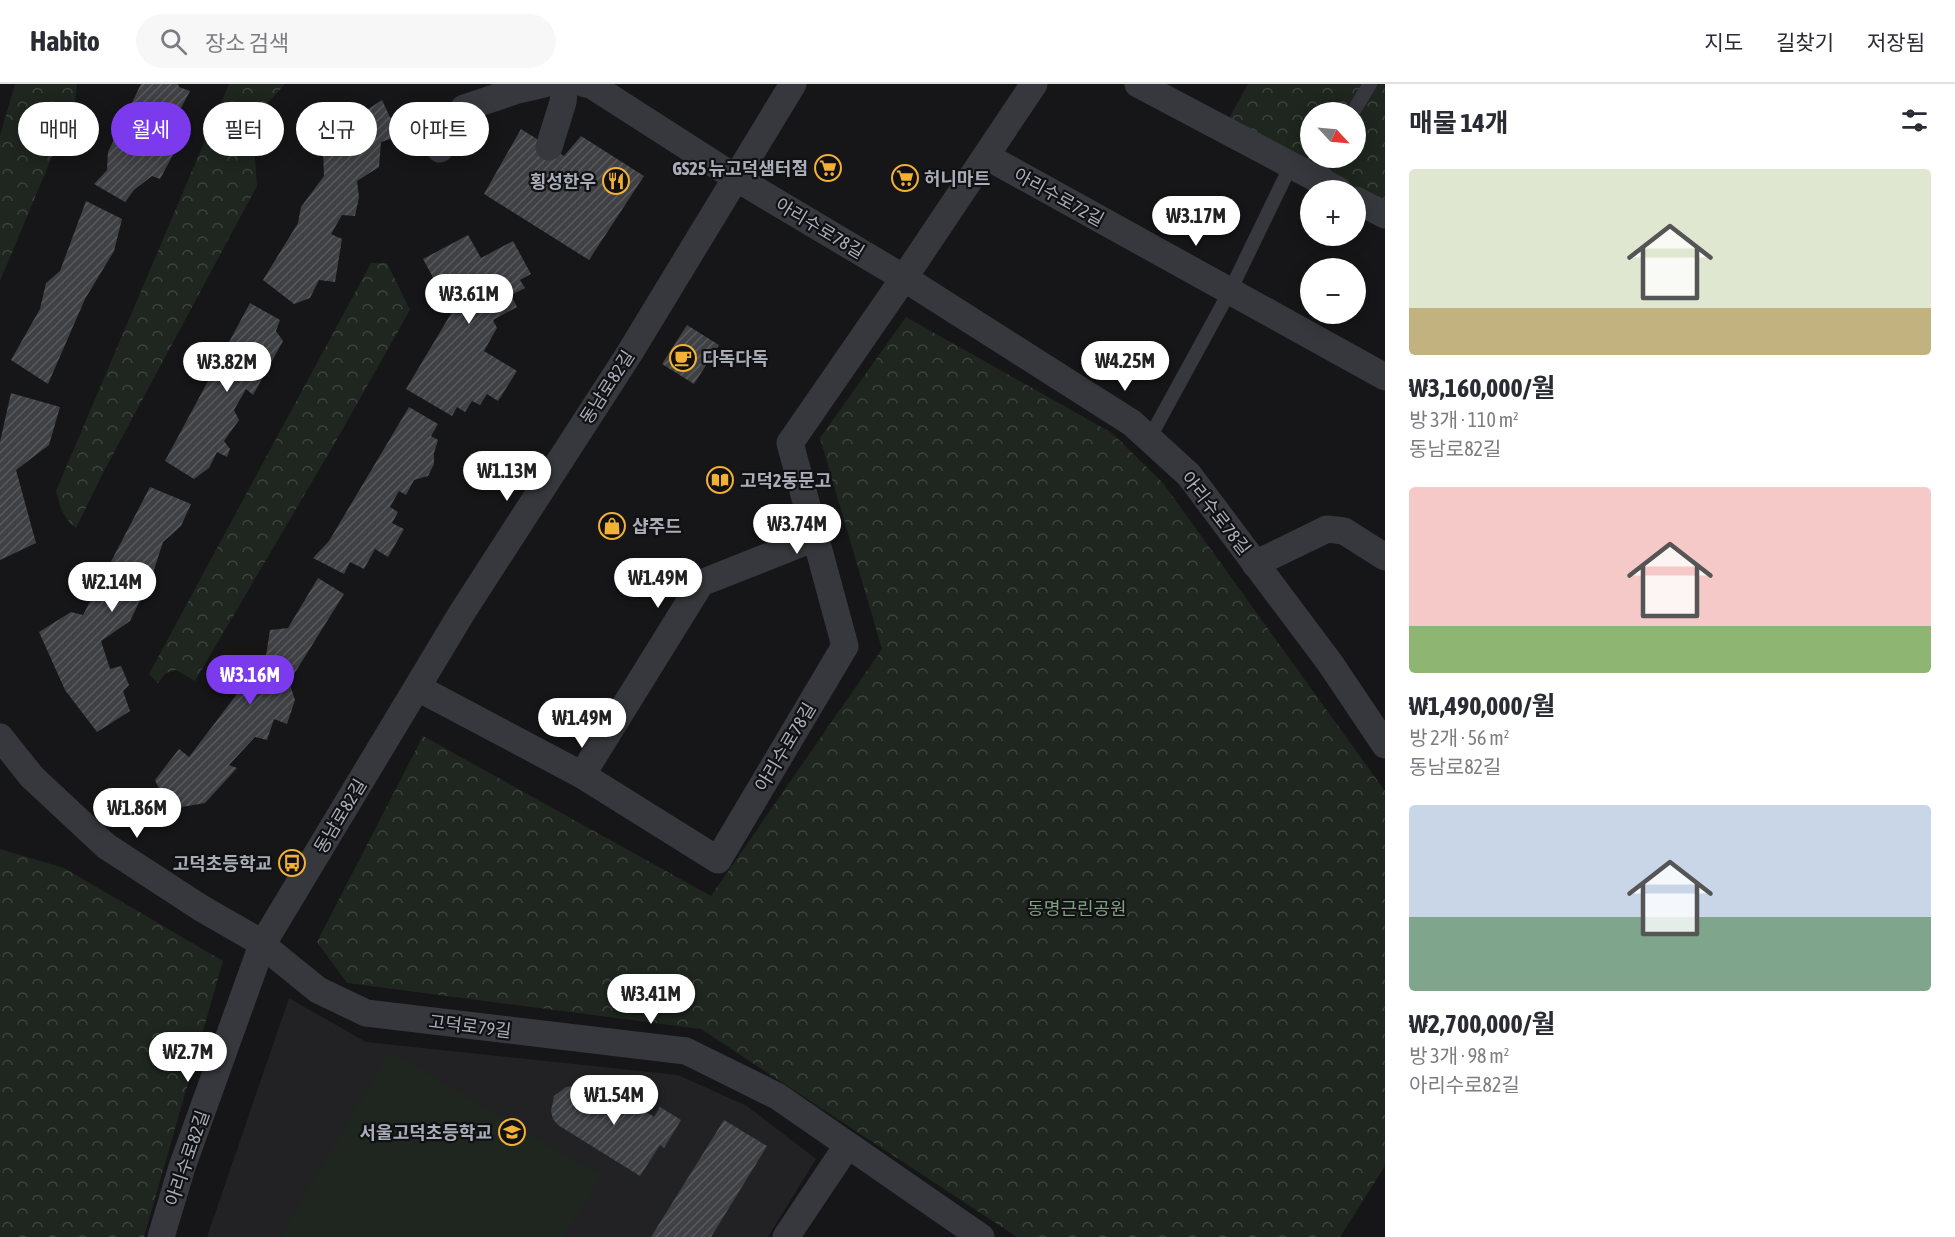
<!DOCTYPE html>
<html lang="ko">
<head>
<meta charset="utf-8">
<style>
	:root { --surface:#fff; --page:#f7f7f7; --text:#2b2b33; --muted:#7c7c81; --line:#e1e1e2; --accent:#7c3aed }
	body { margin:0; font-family:"Asap Condensed","Noto Sans KR",sans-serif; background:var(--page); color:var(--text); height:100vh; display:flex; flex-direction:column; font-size:22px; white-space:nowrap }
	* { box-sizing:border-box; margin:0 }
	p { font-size:20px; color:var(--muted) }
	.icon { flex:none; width:33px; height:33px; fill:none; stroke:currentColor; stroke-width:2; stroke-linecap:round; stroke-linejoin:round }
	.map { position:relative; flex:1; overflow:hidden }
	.sheet { display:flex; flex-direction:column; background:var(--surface); width:570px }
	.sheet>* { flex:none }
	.banner { position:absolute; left:18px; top:18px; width:570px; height:54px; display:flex; gap:12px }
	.needle { width:39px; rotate:116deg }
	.tools { position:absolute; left:1300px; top:18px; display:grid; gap:12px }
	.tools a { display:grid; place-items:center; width:66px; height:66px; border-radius:50%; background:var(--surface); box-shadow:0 3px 15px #0003; font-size:30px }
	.price { position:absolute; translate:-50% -51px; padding:0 14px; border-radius:21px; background:#fff; color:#222; font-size:20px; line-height:39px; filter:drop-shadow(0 2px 3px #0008) }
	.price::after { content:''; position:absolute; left:50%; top:36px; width:18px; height:14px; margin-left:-9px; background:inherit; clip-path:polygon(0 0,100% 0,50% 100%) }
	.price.current { background:var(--accent); color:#fff }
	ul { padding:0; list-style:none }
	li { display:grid; align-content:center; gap:12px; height:318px; padding:0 24px }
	li span { display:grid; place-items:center; height:186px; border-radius:6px; color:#555 }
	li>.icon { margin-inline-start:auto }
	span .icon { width:108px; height:108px; fill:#fffc; stroke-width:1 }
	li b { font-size:26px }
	h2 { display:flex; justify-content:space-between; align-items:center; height:72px; padding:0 24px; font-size:26px }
	.pill { padding:0 21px; border-radius:27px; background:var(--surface); box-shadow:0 3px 15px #0003; font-size:21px; line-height:54px }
	.pill.current { background:var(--accent); color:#fff }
	header { display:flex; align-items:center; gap:36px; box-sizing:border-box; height:84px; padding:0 30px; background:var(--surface); border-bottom:2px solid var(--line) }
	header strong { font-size:28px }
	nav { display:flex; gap:33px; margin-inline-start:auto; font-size:21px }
	.search { width:420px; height:54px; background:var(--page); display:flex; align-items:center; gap:15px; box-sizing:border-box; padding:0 21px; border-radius:33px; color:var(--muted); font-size:22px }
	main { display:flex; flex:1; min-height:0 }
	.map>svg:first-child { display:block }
</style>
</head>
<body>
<header>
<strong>Habito</strong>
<div class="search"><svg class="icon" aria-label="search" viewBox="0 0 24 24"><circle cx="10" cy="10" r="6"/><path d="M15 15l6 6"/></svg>장소 검색</div>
<nav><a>지도</a><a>길찾기</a><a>저장됨</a></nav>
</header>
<main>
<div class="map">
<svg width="1385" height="1153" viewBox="0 0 1385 1153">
	<defs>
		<pattern id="forest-crowns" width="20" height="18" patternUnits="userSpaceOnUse" patternTransform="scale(1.5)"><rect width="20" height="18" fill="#1e261f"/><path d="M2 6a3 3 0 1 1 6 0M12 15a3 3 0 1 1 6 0" fill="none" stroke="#3c433d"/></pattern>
		<pattern id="building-hatch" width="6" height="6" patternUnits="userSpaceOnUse" patternTransform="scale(1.5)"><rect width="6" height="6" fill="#404145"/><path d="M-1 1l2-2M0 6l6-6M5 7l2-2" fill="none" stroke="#595a5e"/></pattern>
	</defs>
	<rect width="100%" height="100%" fill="#161618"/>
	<path fill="#222225" d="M289 914 366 958 678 991 747 1022 816 1075 768 1153H207Z"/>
	<g fill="url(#forest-crowns)" fill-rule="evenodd">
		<path d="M15 0H77L75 18 0 197V52Z"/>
		<path d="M229 0H285L252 36 257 102 104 387 76 444C63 434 60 423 56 407Z"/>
		<path d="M1248 0H1385V131L1223 45ZM1311 28H1356V74H1311Z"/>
		<path d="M371 179H387L410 226 336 357 195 597 176 586 166 589 158 599 149 590Z"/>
		<path d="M906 233 1112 349 1163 399 1385 707V1082L1340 1153H1017L701 945 347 899 317 858 423 652 711 812 882 565 820 354Z"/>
		<path d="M0 765 64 784 223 877 144 1153H0Z"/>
	</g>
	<path fill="#1e261f" d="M390 967 601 1092 565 1153H280Z"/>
	<g fill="url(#building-hatch)">
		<path d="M141 0H178L179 3 190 7 181 24 171 21 156 40 172 47 165 63 174 69 160 95 152 92 134 106 125 118 94 100 107 86 108 68Z"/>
		<path d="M382 16 399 52 381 58 379 83 357 97 359 113 355 132 342 131 331 150 342 155 335 198 319 196 310 214 294 220 263 196 298 139 301 123 324 92 323 67 308 49 324 31 344 25 355 34Z"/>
		<path d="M521 45 564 72 581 52 644 92 589 176 484 110Z"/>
		<path d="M86 117 122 135 114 167 85 215 48 300 11 276 40 225 46 199 60 187Z"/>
		<path d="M468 151 481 174 513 157 531 190 520 196 525 204 511 211 517 223 493 236 497 244 484 267 517 287 498 317 487 310 480 321 472 317 465 328 457 323 452 332 406 305 452 228 423 175Z"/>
		<path d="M250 219 280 236 276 247 283 257 253 311 246 305 234 326 239 336 224 357 230 365 227 373 217 368 209 384 194 395 165 377Z"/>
		<path d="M687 241 719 261 694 300 662 280Z"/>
		<path d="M11 309 60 323 49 361 16 386 36 459 0 476V358Z"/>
		<path d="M409 323 438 340 431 352 438 356 434 369V380L428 392 414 396 406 411 399 407 390 423 398 428 392 439 404 445 388 473 375 465 364 485 350 478 344 490 313 474 329 457Z"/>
		<path d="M150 403 191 420 181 442 163 458 152 492 130 537 101 557 110 585 121 582 129 601 123 607 130 627 97 648 65 606 39 548 71 528 83 531Z"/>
		<path d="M318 494 344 510 289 598 295 616 287 640 274 635 267 656 255 653 229 681 237 684 205 719 182 723 165 718 155 696 179 665 189 673 266 572 270 546 288 544Z"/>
		<path d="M574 1002 581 1003 612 1023 620 1011 654 1033 660 1023 681 1036 664 1064 660 1061 640 1092 558 1041 553 1035 551 1027 554 1012 566 1003Z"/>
		<path d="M724 1036 767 1062 711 1153H651Z"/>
	</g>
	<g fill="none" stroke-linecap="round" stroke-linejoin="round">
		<g stroke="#37383d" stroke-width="14">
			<path d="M1353 28 1370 0"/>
			<path d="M1315 94 1327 74"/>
			<path d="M1149 355 1230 207 1291 81"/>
		</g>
		<g stroke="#37383d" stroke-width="27">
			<path d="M585 0 591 1 736 94 904 194 1132 339 1189 391 1330 579 1385 661"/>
			<path d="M1138 0 1338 106"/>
			<path d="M549 63 563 18 565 0"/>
			<path d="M440 65 464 24 518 6 544 0"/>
			<path d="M986 72 1385 293"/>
			<path d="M1356 116 1385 131"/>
			<path d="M1255 480 1327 445 1344 447 1385 473"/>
			<path d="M418 604 582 691 718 776 845 562 790 359 904 194 1034 0"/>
			<path d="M0 653 32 693 106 762 201 824 255 855 318 906 366 929 686 967 777 1012 981 1153"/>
			<path d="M582 691 701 499 815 454"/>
			<path d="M161 1153 182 1083 262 861 463 527 629 270 793 0"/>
			<path d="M786 1153 847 1062"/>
		</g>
	</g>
	<defs>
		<symbol id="supermarket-ring" viewBox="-11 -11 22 22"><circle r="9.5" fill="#111113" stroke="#f2b134" stroke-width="1.5"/><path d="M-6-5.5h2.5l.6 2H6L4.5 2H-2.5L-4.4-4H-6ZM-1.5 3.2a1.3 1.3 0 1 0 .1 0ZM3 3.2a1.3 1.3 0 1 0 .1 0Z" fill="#f2b134"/></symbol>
		<symbol id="restaurant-ring" viewBox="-11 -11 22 22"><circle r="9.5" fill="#111113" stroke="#f2b134" stroke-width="1.5"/><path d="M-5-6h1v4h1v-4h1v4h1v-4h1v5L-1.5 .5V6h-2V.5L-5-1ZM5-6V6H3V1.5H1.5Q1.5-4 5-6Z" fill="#f2b134"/></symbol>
		<symbol id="cafe-ring" viewBox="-11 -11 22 22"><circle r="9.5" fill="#111113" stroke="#f2b134" stroke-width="1.5"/><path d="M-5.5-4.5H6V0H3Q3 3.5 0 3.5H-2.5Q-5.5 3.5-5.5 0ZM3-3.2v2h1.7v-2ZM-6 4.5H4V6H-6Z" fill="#f2b134"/></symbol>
		<symbol id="library-ring" viewBox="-11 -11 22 22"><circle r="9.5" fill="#111113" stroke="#f2b134" stroke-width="1.5"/><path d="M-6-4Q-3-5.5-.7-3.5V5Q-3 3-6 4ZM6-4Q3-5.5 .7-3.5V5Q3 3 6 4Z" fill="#f2b134"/></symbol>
		<symbol id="shop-ring" viewBox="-11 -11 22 22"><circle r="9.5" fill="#111113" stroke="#f2b134" stroke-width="1.5"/><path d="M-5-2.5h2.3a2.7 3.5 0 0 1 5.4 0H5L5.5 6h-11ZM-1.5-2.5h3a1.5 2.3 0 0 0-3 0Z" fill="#f2b134"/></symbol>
		<symbol id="bus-ring" viewBox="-11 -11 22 22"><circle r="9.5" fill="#111113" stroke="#f2b134" stroke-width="1.5"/><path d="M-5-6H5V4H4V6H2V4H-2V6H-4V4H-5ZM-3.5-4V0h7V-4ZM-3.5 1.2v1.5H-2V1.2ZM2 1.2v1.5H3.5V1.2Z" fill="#f2b134"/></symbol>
		<symbol id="school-ring" viewBox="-11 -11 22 22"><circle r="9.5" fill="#111113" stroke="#f2b134" stroke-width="1.5"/><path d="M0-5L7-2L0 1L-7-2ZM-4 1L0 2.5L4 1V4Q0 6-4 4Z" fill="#f2b134"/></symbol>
	</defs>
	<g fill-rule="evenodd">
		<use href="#supermarket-ring" x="813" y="69" width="30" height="30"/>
		<use href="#supermarket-ring" x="890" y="79" width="30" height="30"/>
		<use href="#restaurant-ring" x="601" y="82" width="30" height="30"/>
		<use href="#cafe-ring" x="668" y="259" width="30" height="30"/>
		<use href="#library-ring" x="705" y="381" width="30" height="30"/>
		<use href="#shop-ring" x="597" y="427" width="30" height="30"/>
		<use href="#bus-ring" x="277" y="764" width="30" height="30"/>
		<use href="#school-ring" x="497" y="1033" width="30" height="30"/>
	</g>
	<g text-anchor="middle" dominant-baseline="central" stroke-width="4.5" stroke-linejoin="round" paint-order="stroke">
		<g font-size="18" font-weight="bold" fill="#a8adb8" stroke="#111113" text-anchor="end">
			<text x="808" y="84">GS25 뉴고덕샘터점</text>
			<text x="924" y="94" text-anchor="start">허니마트</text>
			<text x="596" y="97">횡성한우</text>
			<text x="702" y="274" text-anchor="start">다독다독</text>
			<text x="740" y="396" text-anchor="start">고덕2동문고</text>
			<text x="632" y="442" text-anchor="start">샵주드</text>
			<text x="272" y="779">고덕초등학교</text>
			<text x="492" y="1048">서울고덕초등학교</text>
		</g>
		<g font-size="18" fill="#a8adb8" stroke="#111113">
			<text transform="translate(1059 113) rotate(29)">아리수로72길</text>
			<text transform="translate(820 144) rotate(31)">아리수로78길</text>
			<text transform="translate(607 303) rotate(-57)">동남로82길</text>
			<text transform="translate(1216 429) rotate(52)">아리수로78길</text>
			<text transform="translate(785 663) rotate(-59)">아리수로78길</text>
			<text transform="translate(340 732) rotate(-59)">동남로82길</text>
			<text transform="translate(470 942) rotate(7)">고덕로79길</text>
			<text transform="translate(187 1074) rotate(-71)">아리수로82길</text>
		</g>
		<g font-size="18" fill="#7fa381" stroke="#111113">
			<text x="1077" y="824">동명근린공원</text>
		</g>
	</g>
</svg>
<div class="tools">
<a><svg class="needle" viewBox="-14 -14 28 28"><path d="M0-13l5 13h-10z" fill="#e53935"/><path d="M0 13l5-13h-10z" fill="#7c7c81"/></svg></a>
<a>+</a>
<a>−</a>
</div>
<b class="price" style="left:1196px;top:163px">₩3.17M</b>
<b class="price" style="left:469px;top:241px">₩3.61M</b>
<b class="price" style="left:1125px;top:308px">₩4.25M</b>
<b class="price" style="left:227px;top:309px">₩3.82M</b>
<b class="price" style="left:507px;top:418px">₩1.13M</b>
<b class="price" style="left:797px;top:471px">₩3.74M</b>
<b class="price" style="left:658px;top:525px">₩1.49M</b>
<b class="price" style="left:112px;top:529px">₩2.14M</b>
<b class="price current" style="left:250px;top:622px">₩3.16M</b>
<b class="price" style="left:582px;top:665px">₩1.49M</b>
<b class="price" style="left:137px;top:755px">₩1.86M</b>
<b class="price" style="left:651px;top:941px">₩3.41M</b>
<b class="price" style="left:188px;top:999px">₩2.7M</b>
<b class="price" style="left:614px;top:1042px">₩1.54M</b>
<div class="banner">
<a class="pill">매매</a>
<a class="pill current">월세</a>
<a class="pill">필터</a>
<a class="pill">신규</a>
<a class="pill">아파트</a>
</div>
</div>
<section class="sheet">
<h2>매물 14개<svg class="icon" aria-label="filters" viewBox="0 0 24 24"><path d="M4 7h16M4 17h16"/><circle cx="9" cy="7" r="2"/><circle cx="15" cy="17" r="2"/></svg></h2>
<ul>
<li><span style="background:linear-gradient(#dfe7d0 75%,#c2b280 0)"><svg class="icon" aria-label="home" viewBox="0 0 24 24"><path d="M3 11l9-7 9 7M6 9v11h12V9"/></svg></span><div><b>₩3,160,000/월</b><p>방 3개 · 110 m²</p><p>동남로82길</p></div></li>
<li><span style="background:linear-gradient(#f6c9c9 75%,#8fb573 0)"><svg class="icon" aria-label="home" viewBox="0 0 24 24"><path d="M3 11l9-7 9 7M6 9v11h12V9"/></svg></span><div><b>₩1,490,000/월</b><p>방 2개 · 56 m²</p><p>동남로82길</p></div></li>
<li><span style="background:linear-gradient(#c9d6e8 60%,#7fa58c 0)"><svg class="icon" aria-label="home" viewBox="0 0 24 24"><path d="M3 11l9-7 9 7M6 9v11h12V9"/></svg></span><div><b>₩2,700,000/월</b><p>방 3개 · 98 m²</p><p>아리수로82길</p></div></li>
</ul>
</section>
</main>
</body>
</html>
